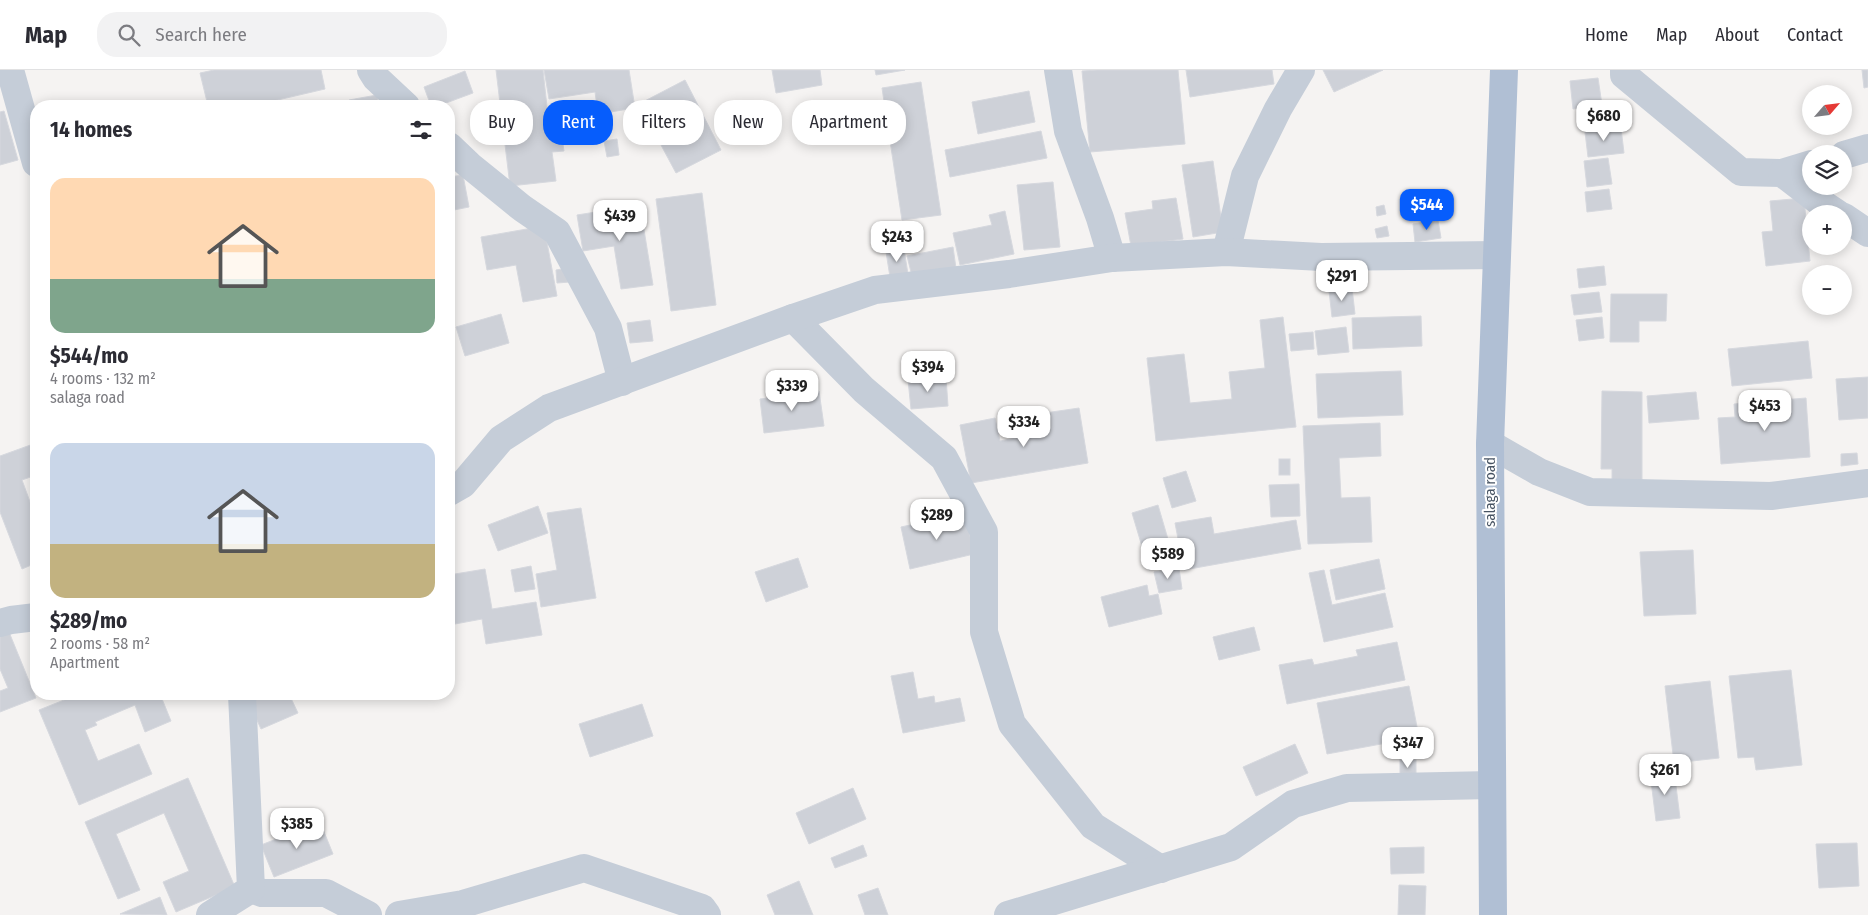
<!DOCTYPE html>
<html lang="en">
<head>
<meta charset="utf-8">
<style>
	:root { --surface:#fff; --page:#f2f2f3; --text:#2b2b33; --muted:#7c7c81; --line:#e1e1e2; --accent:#065dfc }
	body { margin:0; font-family:"Fira Sans Condensed",sans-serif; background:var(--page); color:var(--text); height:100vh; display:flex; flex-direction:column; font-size:19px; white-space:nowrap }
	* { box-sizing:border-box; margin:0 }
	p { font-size:16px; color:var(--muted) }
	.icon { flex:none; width:28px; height:28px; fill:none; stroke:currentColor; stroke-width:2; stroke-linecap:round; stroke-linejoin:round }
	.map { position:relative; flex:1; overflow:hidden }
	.drawer { position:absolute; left:30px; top:30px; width:425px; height:600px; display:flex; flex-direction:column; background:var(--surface); border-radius:20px; box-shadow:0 2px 12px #0003 }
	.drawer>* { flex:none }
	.banner { position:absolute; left:470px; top:30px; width:475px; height:45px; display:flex; gap:10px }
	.needle { width:32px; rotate:62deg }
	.fabs { position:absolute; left:1802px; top:15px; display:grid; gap:10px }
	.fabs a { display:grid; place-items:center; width:50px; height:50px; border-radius:50%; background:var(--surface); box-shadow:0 2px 12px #0003; font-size:25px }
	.price { position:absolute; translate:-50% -42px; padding:0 11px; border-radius:10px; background:#fff; color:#222; font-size:16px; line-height:32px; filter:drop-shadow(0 1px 2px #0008) }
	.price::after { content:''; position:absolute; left:50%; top:30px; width:15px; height:11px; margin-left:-8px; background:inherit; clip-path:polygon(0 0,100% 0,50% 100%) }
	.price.selected { background:var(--accent); color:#fff }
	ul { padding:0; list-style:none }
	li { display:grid; align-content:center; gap:10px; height:265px; padding:0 20px }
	li span { display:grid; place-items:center; height:155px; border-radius:15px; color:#555 }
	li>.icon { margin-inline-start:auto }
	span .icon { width:90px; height:90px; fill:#fffc; stroke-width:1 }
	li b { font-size:21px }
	h2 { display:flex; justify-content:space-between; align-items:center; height:60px; padding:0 20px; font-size:21px }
	.chip { padding:0 18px; border-radius:20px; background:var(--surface); box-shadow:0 2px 12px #0003; font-size:18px; line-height:45px }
	.chip.selected { background:var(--accent); color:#fff }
	header { display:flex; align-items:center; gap:30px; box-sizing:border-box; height:70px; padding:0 25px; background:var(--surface); border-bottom:1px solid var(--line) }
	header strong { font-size:24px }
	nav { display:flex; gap:28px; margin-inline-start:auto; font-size:18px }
	.search { width:350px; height:45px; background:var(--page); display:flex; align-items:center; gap:12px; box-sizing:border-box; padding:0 18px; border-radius:20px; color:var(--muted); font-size:19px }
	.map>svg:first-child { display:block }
</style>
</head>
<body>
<header>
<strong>Map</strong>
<div class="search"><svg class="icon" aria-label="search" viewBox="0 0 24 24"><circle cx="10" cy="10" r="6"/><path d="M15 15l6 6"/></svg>Search here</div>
<nav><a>Home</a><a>Map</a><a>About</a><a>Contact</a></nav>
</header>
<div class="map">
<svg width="1868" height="845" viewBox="0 0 1868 845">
	<rect width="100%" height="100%" fill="#f5f3f2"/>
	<g fill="#ced1d8" stroke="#d6d8de">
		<path d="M214 0H321L325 19 252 36H208L200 3Z"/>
		<path d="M496 0H543L549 55 560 54 564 81 552 82 556 111 510 116Z"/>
		<path d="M544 0H629L635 38 598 44 595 22 549 29Z"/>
		<path d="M772 0H820L822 15 776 23Z"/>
		<path d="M875 0H905L876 5Z"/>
		<path d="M1097 0H1178L1185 74 1090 82 1082 1Z"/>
		<path d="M1186 0H1272L1274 14 1190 27Z"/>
		<path d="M1323 0H1383L1334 22Z"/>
		<path d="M1862 0H1868V17L1864 18Z"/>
		<path d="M465 1 473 23 438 36H431L424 17Z"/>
		<path d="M1598 8 1602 35 1573 39 1570 11Z"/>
		<path d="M685 10 721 80 676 103 639 34Z"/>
		<path d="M921 12 941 145 902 150 882 18Z"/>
		<path d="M1029 21 1035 52 978 64 972 32Z"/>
		<path d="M377 25 379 36H350L349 30Z"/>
		<path d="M4 41 18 90 0 95V42Z"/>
		<path d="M1621 58 1624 83 1588 87 1585 62Z"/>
		<path d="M1041 61 1047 88 950 107 945 80Z"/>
		<path d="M617 69 619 85 607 87 604 71Z"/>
		<path d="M1608 88 1612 114 1587 117 1584 91Z"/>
		<path d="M1213 91 1223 162 1193 167 1182 95Z"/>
		<path d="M463 105 469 137 449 141V107Z"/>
		<path d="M1053 112 1060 177 1024 180 1017 115Z"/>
		<path d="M1609 119 1612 139 1587 142 1585 122Z"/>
		<path d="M702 123 716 235 671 241 656 129Z"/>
		<path d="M1176 128 1183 169 1131 176 1125 143 1153 139 1152 131Z"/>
		<path d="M1804 128 1810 191 1766 196 1762 162 1773 161 1770 131Z"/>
		<path d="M640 135 653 215 621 219 614 176 583 181 577 145Z"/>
		<path d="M1384 135 1386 144 1377 146 1376 137Z"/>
		<path d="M1005 141 1014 184 960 195 953 163 992 155 989 145Z"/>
		<path d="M1438 150 1441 168 1415 172 1413 154Z"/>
		<path d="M544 156 557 226 523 232 516 195 487 200 481 167Z"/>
		<path d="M1387 156 1389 166 1377 168 1375 159Z"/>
		<path d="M953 177 956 198 912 206 907 186Z"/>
		<path d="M904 179 908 204 890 207 886 182Z"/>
		<path d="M1604 196 1606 215 1579 218 1577 199Z"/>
		<path d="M568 198 570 212 557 213 556 200Z"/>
		<path d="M1352 218 1355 244 1332 247 1329 221Z"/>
		<path d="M1599 222 1602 242 1574 245 1571 225Z"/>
		<path d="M1611 224H1667L1666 251H1639V272H1610Z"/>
		<path d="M501 244 509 273 465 286 456 257Z"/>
		<path d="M1421 246 1422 276 1353 279 1352 248Z"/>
		<path d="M1283 247 1296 357 1156 371 1147 288 1184 284 1190 333 1232 329 1229 302 1265 298 1260 250Z"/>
		<path d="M1602 247 1604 268 1579 271 1576 250Z"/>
		<path d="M650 250 653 271 630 273 627 253Z"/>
		<path d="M1346 257 1349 282 1318 285 1315 261Z"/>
		<path d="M1313 262 1314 279 1291 281 1289 264Z"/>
		<path d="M1808 271 1812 308 1732 316 1728 279Z"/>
		<path d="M1401 301 1403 345 1318 348 1316 304Z"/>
		<path d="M946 307 948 336 911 339 908 310Z"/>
		<path d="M1868 307V348L1839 350 1836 309Z"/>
		<path d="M819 321 824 356 764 363 760 329Z"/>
		<path d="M1602 321 1642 322V416L1612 415V399H1601Z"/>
		<path d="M1696 322 1699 349 1649 353 1647 326Z"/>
		<path d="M1806 328 1810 387 1721 394 1718 348 1735 347 1734 334Z"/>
		<path d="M1079 338 1088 393 971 413 960 355 995 348 1000 371 1048 362 1045 343Z"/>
		<path d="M1380 353 1381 386 1339 388 1341 428 1370 427 1372 472 1308 474 1303 356Z"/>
		<path d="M36 373V405L22 410 36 448V493L22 499 0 442V386Z"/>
		<path d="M1857 383 1858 394 1841 396V384Z"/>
		<rect x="1279" y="389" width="11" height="16"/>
		<path d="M1186 401 1196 431 1172 438 1163 408Z"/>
		<path d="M1299 414 1300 446 1271 447 1269 415Z"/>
		<path d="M1158 435 1175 493 1149 500 1132 443Z"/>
		<path d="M538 436 548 463 498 481 488 455Z"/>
		<path d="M581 438 596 528 541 537 536 504 557 500 547 443Z"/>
		<path d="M965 443 974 484 910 499 901 457Z"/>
		<path d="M1211 447 1214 464 1296 450 1301 479 1184 500 1175 453Z"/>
		<path d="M1693 480 1696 544 1644 546 1640 482Z"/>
		<path d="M798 488 808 517 766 532 755 502Z"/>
		<path d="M1379 489 1385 519 1336 530 1330 500Z"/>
		<path d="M531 496 535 519 515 522 511 500Z"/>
		<path d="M1179 498 1182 519 1159 523 1154 502Z"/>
		<path d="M485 499 492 539 536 532 542 565 486 574 482 549 455 554 449 516V505Z"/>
		<path d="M1324 500 1332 535 1385 523 1393 557 1324 572 1309 503Z"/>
		<path d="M1147 515 1149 526 1158 524 1162 544 1109 557 1101 527Z"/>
		<path d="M1254 557 1260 580 1219 590 1213 567Z"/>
		<path d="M9 562 36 628 0 642V621L8 618 0 599V566Z"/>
		<path d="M1397 572 1405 610 1287 634 1279 595 1312 589 1314 595 1358 586 1356 580Z"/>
		<path d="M1791 600 1802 695 1756 700 1754 687 1738 688 1729 606Z"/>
		<path d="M913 602 918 629 934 626 935 633 960 628 965 651 903 663 891 606Z"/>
		<path d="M1710 611 1719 688 1674 693 1665 616Z"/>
		<path d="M1409 616 1419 667 1327 684 1317 633Z"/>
		<path d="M79 624H160L171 651 145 662 135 635 95 652 97 655 85 660 98 691 139 674 152 704 79 735 39 640Z"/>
		<path d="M250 624H289L298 643 261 659 246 626Z"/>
		<path d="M642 634 653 666 590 687 579 654Z"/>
		<path d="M1295 674 1308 703 1256 726 1243 697Z"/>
		<rect x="1400" y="690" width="16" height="18"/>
		<path d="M1674 700 1680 748 1656 751 1650 703Z"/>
		<path d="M188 708 235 817 176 842 163 812 189 801 164 743 116 764 140 820 118 829 85 752Z"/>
		<path d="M853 718 866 749 809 774 796 743Z"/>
		<path d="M320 752 333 784 274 807 261 775Z"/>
		<path d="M1857 773 1859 816 1819 818 1816 774Z"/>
		<path d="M863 775 867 786 835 798 831 788Z"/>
		<path d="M1424 777V803L1391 804 1390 778Z"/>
		<path d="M799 811 813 845H775L767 825Z"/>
		<path d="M1399 815 1426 816 1425 845H1398Z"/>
		<path d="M878 818 888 845H865L858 825Z"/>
		<path d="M160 827 167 845 120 844Z"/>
	</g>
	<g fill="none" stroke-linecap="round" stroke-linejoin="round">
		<g stroke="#c5cdd8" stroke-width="28">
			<path d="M10 0 36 93"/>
			<path d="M371 0 376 8 406 36"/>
			<path d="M1058 0 1068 61 1100 148 1112 188"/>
			<path d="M1624 0V5L1741 102 1782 103 1817 130 1838 144"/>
			<path d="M449 76 469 95 522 138 557 162 608 258 622 312"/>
			<path d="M1844 85 1868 78"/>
			<path d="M1782 103 1811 94"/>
			<path d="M1844 147 1868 163"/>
			<path d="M1226 182 1245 106 1278 39 1301 0"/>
			<path d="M793 248 864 320 944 388 984 462V562L1012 654 1093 756 1161 799"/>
			<path d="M1490 374 1539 402 1590 422 1771 426 1868 413"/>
			<path d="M449 422 463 414 501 369 549 338 793 248 875 220 1009 204 1112 188 1226 182 1321 187 1497 185"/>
			<path d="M0 553 11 550 36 547"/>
			<path d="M251 819 262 823H326L368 845"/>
			<path d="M210 845 251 819 242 624"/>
			<path d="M399 845 463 834 584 798 702 838 707 845"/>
			<path d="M1008 845 1231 777 1293 734 1347 718 1492 715"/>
		</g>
		<path stroke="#b0bfd4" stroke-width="28" d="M1493 845 1490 374 1504 0"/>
	</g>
	<g text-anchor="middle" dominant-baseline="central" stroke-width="4" stroke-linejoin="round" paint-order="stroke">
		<g font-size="15" fill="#485463" stroke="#fff">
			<text transform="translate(1490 422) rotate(-90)">salaga road</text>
		</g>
	</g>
</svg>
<div class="fabs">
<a><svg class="needle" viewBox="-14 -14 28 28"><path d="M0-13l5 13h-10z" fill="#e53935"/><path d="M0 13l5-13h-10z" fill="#7c7c81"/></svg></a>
<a><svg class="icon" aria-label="layers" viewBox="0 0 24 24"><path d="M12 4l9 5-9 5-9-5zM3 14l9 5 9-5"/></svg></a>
<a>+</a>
<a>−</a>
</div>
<b class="price" style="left:1604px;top:72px">$680</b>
<b class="price selected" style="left:1427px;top:161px">$544</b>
<b class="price" style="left:620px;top:172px">$439</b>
<b class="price" style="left:897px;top:193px">$243</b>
<b class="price" style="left:1342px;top:232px">$291</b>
<b class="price" style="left:928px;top:323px">$394</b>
<b class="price" style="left:792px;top:342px">$339</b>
<b class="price" style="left:1765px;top:362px">$453</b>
<b class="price" style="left:1024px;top:378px">$334</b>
<b class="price" style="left:937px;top:471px">$289</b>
<b class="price" style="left:1168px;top:510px">$589</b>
<b class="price" style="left:1408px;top:699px">$347</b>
<b class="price" style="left:1665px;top:726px">$261</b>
<b class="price" style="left:297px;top:780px">$385</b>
<div class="banner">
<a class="chip">Buy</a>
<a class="chip selected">Rent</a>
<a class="chip">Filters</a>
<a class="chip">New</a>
<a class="chip">Apartment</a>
</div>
<section class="drawer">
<h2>14 homes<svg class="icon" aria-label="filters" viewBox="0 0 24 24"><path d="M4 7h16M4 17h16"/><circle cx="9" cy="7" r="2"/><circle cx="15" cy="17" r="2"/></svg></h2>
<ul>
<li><span style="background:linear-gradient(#ffd9b3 65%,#7fa58c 0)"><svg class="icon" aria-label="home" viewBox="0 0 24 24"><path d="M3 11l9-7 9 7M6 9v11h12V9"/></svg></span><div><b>$544/mo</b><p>4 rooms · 132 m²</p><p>salaga road</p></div></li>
<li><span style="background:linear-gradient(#c9d6e8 65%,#c2b280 0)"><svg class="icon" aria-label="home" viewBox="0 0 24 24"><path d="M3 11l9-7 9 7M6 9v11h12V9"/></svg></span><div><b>$289/mo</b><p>2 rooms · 58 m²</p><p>Apartment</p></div></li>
</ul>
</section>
</div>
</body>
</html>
